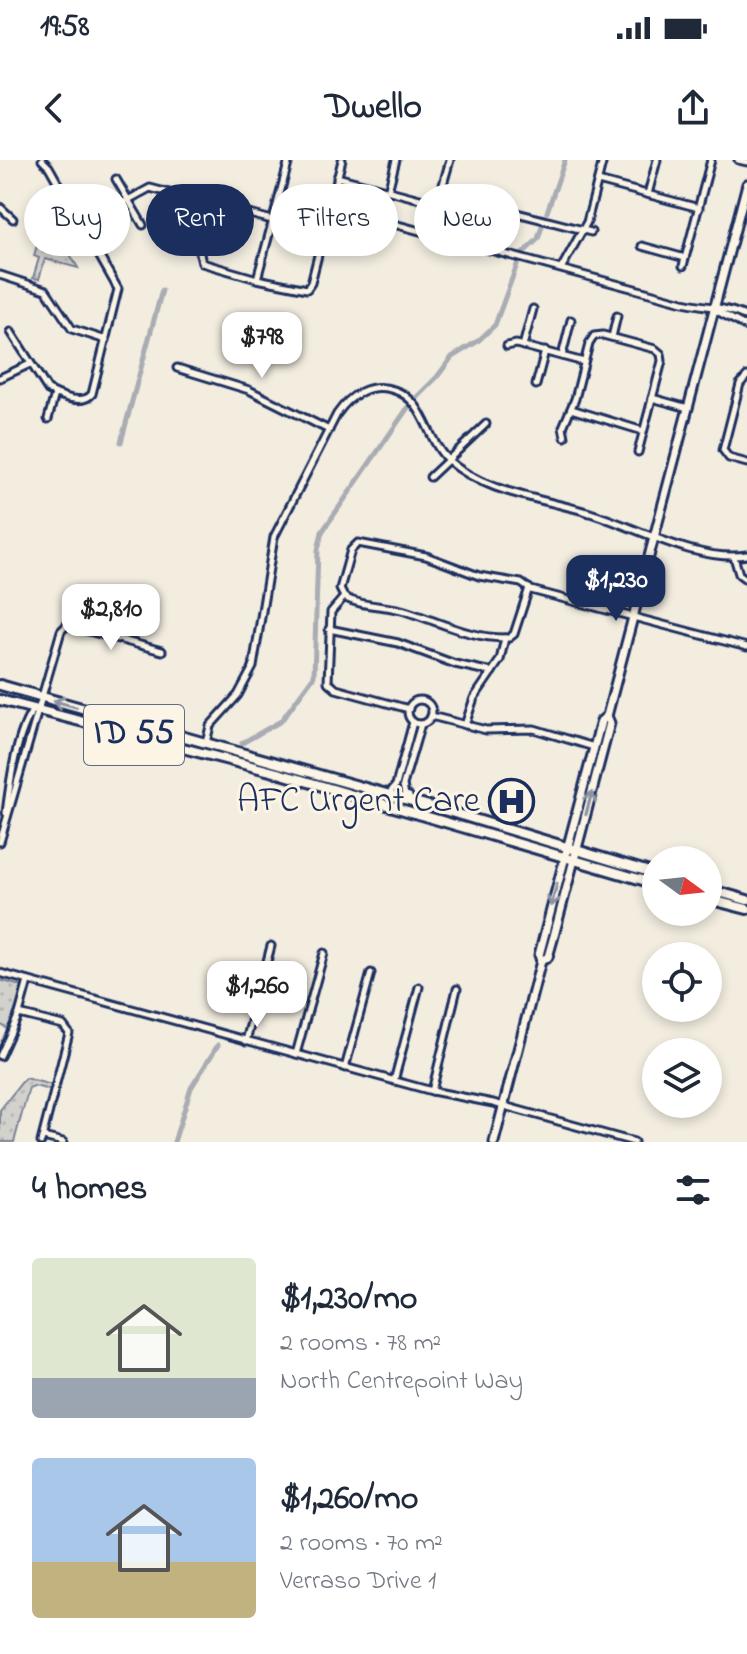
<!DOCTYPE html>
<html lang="en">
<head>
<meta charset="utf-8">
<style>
	:root { --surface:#fff; --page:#f2f2f3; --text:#1f2937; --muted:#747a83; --accent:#1b2f5e }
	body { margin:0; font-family:"Indie Flower",sans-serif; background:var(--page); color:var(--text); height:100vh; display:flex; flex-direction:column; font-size:30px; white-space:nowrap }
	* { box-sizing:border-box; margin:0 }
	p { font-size:26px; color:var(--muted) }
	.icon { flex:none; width:44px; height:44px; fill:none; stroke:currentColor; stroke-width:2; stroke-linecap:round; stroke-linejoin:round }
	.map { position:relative; height:982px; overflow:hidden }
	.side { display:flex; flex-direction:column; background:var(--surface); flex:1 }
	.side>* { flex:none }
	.banner { position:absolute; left:24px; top:24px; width:700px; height:72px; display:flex; gap:16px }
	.needle { width:52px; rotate:105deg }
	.tools { position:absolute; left:642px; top:686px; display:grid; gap:16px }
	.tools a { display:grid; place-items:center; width:80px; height:80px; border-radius:50%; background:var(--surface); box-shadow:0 4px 12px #0003; font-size:40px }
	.price { position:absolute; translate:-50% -68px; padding:0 18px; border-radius:16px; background:#fff; color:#222; font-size:26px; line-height:52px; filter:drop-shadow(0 2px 4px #0008) }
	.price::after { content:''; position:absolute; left:50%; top:48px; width:24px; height:18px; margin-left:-12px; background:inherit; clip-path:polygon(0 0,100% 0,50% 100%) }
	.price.current { background:var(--accent); color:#fff }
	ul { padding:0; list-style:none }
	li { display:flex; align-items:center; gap:24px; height:200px; padding:0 32px }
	li span { display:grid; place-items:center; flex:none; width:224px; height:160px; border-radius:8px; color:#555 }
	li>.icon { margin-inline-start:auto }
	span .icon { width:96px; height:96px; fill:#fffc; stroke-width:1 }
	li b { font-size:34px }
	h2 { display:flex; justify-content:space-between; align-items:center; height:96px; padding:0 32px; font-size:34px }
	.tag { padding:0 28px; border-radius:36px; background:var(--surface); box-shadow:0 4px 12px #0003; font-size:28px; line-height:72px }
	.tag.current { background:var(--accent); color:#fff }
	.status { display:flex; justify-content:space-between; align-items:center; height:56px; padding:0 40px; background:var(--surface); direction:ltr }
	.status svg { height:22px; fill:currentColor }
	header { display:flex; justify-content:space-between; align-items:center; height:104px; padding:0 32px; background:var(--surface); font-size:36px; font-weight:700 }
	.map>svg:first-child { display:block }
</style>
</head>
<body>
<div class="status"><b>19:58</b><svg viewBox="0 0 49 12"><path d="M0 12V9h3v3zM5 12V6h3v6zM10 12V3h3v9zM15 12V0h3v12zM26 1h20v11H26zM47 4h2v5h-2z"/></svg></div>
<header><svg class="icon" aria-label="back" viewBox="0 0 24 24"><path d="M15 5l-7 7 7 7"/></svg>Dwello<svg class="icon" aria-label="share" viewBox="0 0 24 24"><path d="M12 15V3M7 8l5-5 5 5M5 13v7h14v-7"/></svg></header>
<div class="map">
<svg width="747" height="982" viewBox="0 0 747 982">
	<defs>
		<pattern id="park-dots" width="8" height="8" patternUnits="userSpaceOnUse" patternTransform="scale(2)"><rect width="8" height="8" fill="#d3d1cc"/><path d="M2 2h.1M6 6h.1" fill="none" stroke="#b5b4b2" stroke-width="1.8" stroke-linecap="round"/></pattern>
	</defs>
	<rect width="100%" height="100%" fill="#f3ede0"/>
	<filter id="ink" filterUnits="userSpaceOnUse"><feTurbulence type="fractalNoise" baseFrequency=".0125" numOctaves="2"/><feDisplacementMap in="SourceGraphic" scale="16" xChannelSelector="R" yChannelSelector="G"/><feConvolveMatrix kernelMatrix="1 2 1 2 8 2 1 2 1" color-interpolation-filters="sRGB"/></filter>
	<g filter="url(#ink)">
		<g fill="url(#park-dots)" stroke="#778095" stroke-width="2">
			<path d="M46 53 78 108 45 99 39 119 33 118 39 98 34 96Z"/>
			<path d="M0 820 24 827 8 869 0 864Z"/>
			<path d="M25 918 52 925 51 930 34 926 29 928 14 982H0V950Z"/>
		</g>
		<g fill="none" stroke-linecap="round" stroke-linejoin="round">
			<g stroke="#a9acb3" stroke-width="5">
				<path d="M547 52 565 0"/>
				<path d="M521 95 538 79 542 66"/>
				<path d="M417 237 437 217 452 197 478 181 495 165 518 102"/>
				<path d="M121 282 162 130"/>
				<path d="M242 583 281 561 314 516 318 390 322 372 409 246"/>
				<path d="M174 982 191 928 218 885"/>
			</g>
			<defs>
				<g id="minor">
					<path d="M738 0 747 2"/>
					<path d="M337 17 431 42 437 40 440 35 450 0"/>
					<path d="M116 19 143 65"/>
					<path d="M598 21 699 48"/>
					<path d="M388 31 396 0"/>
					<path d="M648 34 657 0"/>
					<path d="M213 44 200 94 202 103 257 119 307 129 311 123 342 0"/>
					<path d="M0 47 13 59"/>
					<path d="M331 47 683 142C705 147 727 147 747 157"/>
					<path d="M82 65 150 28 272 60"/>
					<path d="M642 86 685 98"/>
					<path d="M480 88 489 54 497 48 591 72"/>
					<path d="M683 106 711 0"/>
					<path d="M562 107 587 62 603 0"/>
					<path d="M0 115 46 130 72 169 106 180"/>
					<path d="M257 119 289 0"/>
					<path d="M715 150 747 167"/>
					<path d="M11 172 48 230C60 236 82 246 92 234L118 129 49 7 42 0"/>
					<path d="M612 177 617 156"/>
					<path d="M507 186 516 184 584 202"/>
					<path d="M523 186 533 149"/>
					<path d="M562 196 571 160"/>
					<path d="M177 208 249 230 329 270"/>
					<path d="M747 216 740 224 723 290 729 298 747 303"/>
					<path d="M0 218 30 204"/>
					<path d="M536 225 545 191"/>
					<path d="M652 238 688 248"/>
					<path d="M571 249 643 271"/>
					<path d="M48 259 55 234"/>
					<path d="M565 277 563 267 575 239 589 184 594 176 603 175 655 189 661 194 662 201 638 292"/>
					<path d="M430 317 486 264"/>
					<path d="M734 397 739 414 747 420"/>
					<path d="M344 437 340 429 351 390 358 383 426 396 479 416 521 423 531 430 747 487"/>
					<path d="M344 437C362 447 385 445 405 451 440 462 471 479 509 478L514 474 529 428"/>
					<path d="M344 437 331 452 328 522 336 529 409 549"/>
					<path d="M329 469 398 483 455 504 492 512"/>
					<circle cx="420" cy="552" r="12"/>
					<path d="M431 556 486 570 534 569 594 587"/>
					<path d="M465 565 474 538 500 500 505 478"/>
					<path d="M206 583 210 566 238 535 253 507 274 377 337 254C350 235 370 222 394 230 426 240 426 280 448 300 486 334 543 338 590 353 636 367 698 403 747 395"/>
					<path d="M388 635 396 625 413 562"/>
					<path d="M409 636 405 635 403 625 421 564"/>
					<path d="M6 653C10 622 16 573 34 548"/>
					<path d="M0 682 61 471 67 465 162 491"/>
					<path d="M0 813 432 931 493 943 634 982"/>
					<path d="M19 854 63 865 69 873 41 982"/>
					<path d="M246 881 271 786"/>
					<path d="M296 894 324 793"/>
					<path d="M0 896 19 854 28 821"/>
					<path d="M345 908 371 813"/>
					<path d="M394 921 419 827"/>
					<path d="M432 931 457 829"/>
					<path d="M43 977 63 982"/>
				</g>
				<g id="major">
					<path d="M541 801 548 797 554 776 610 563 607 556"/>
					<path d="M494 982 541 801 539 795 601 561 607 556 747 24"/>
				</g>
				<g id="highway">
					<path d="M0 525 454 653 656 714"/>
					<path d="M0 540 278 613 656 724"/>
					<path d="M708 729 747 740"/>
					<path d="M708 739 747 749"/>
				</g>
			</defs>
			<use href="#minor" stroke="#1b2f5e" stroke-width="11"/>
			<use href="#major" stroke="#1b2f5e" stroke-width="13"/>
			<use href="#highway" stroke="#1b2f5e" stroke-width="14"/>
			<use href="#minor" stroke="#fcf5e5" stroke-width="5"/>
			<use href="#major" stroke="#fcf5e5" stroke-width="7"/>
			<use href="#highway" stroke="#fcf5e5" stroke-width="8"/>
		</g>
		<defs><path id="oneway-shaft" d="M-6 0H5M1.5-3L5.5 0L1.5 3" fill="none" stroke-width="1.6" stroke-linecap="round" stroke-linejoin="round" transform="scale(2)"/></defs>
		<g stroke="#8c92a2">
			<use href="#oneway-shaft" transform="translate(65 544) rotate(-164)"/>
			<use href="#oneway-shaft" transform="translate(589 643) rotate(-75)"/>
			<use href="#oneway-shaft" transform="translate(554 735) rotate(105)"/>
		</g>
	</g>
	<defs>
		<symbol id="hospital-ring" viewBox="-11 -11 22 22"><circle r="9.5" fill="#fcf5e5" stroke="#1b2f5e" stroke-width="1.5"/><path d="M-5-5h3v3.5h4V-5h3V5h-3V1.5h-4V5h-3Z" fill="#1b2f5e"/></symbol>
	</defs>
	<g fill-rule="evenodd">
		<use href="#hospital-ring" x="486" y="616" width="51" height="51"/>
	</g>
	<g text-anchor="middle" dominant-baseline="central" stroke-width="6" stroke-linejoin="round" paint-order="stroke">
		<rect fill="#fcf5e5" stroke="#5e6a86" stroke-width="2" x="84" y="545" width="100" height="60" rx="6"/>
		<g font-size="34" font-weight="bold" fill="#1b2f5e">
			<text x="134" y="575">ID 55</text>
		</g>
		<g font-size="36" fill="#1b2f5e" stroke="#fcf5e5" text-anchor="end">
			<text x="480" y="642">AFC Urgent Care</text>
		</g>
	</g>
</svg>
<div class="tools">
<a><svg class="needle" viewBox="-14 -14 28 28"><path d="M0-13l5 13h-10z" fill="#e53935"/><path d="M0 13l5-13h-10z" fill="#747a83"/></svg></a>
<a><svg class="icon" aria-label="locate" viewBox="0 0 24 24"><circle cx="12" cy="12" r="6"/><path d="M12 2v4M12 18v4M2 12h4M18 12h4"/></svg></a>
<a><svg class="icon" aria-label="layers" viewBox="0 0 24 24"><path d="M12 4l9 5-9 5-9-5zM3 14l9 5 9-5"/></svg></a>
</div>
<b class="price" style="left:262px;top:220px">$798</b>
<b class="price current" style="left:616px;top:463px">$1,230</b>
<b class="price" style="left:111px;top:492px">$2,810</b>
<b class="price" style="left:257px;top:869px">$1,260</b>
<div class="banner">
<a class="tag">Buy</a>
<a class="tag current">Rent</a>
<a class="tag">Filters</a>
<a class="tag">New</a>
</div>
</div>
<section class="side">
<h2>4 homes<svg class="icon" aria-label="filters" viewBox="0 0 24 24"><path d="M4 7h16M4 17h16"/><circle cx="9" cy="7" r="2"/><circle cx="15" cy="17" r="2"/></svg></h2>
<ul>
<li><span style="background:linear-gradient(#dfe7d0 75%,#9aa5b1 0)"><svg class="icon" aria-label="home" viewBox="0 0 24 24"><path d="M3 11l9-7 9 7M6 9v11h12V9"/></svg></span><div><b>$1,230/mo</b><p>2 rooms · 78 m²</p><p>North Centrepoint Way</p></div></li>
<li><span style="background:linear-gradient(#a9c7e8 65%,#c2b280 0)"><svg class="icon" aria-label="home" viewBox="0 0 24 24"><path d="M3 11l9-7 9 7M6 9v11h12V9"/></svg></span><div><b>$1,260/mo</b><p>2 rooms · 70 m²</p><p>Verraso Drive 1</p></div></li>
</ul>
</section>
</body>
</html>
